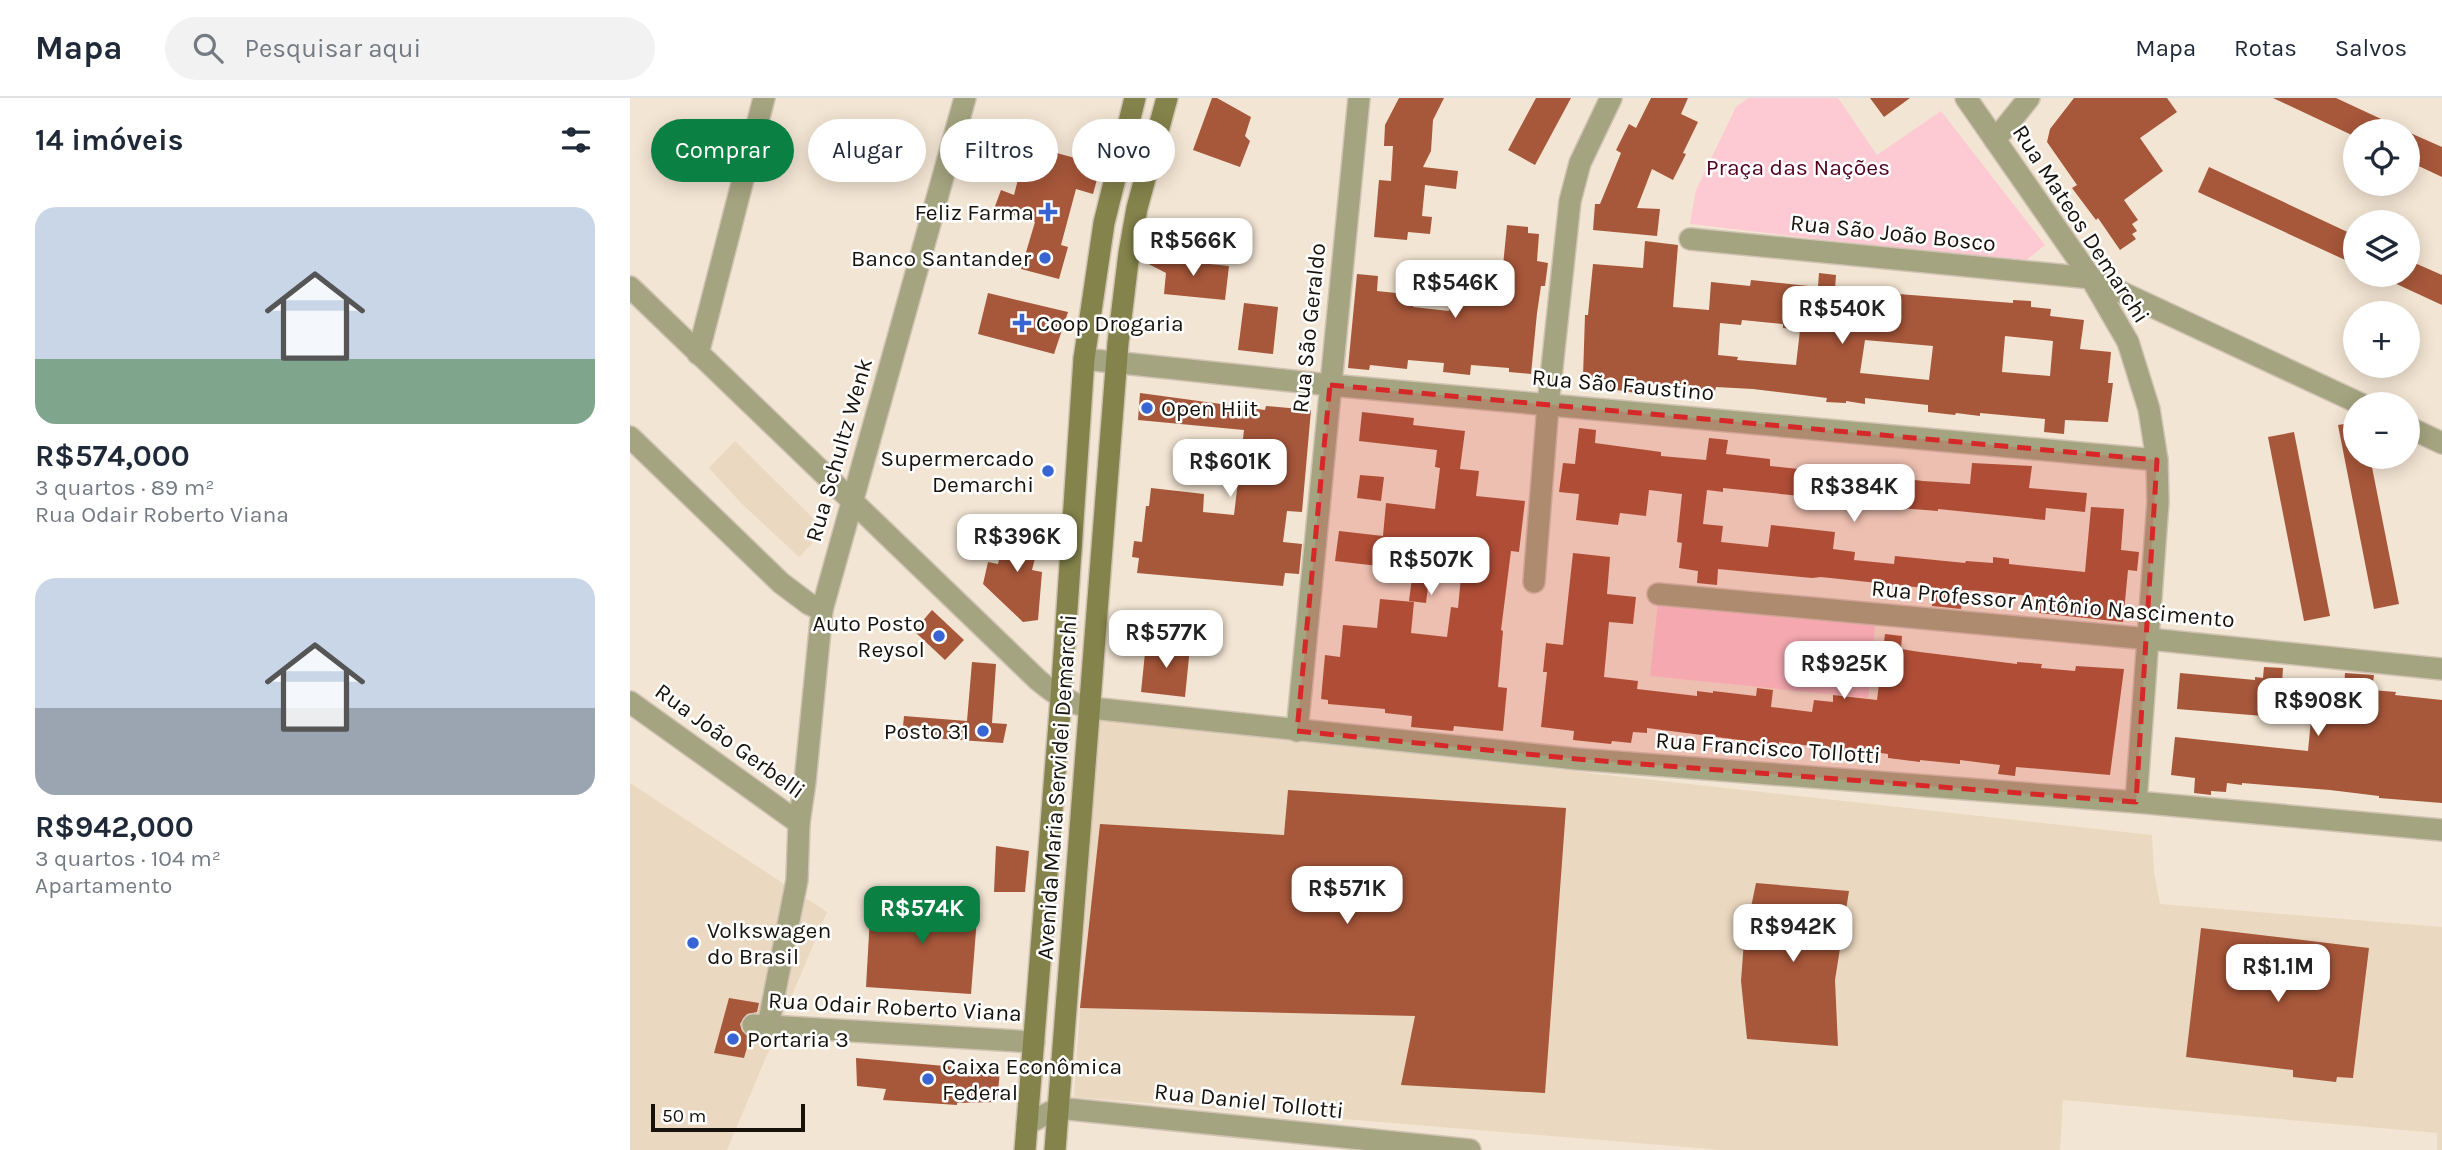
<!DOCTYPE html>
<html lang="pt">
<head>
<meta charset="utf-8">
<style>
	:root { --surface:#fff; --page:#f2f2f3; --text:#1f2937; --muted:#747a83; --line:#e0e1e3; --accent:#0b8043 }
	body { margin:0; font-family:Karla,sans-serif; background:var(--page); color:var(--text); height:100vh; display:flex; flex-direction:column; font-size:26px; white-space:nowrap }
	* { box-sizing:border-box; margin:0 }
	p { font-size:23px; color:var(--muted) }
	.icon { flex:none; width:38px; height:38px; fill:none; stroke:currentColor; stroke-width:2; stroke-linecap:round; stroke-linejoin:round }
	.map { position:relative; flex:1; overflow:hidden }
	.details { display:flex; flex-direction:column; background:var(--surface); width:630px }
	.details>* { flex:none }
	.guide { position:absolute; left:21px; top:21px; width:665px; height:63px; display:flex; gap:14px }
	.controls { position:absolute; left:1713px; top:21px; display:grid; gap:14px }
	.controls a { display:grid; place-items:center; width:77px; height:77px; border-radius:50%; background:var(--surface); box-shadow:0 4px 18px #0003; font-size:35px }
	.scale { position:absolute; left:21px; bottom:18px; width:154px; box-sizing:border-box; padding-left:7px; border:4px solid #17120c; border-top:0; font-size:19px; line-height:24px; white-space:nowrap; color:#17120c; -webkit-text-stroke:5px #fff; paint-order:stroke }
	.price { position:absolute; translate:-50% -60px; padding:0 16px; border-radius:14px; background:#fff; color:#222; font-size:23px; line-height:46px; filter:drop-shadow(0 2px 4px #0008) }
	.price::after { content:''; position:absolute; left:50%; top:42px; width:21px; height:16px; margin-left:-10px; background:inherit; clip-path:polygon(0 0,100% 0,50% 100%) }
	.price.selected { background:var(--accent); color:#fff }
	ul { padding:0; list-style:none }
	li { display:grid; align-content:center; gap:14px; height:371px; padding:0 35px }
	li span { display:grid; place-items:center; height:217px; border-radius:21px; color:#555 }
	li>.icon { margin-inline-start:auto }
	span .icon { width:126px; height:126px; fill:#fffc; stroke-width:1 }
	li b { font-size:30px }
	h2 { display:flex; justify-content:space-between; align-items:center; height:84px; padding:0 35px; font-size:30px }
	.chip { padding:0 24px; border-radius:32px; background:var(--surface); box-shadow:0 4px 18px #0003; font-size:24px; line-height:63px }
	.chip.selected { background:var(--accent); color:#fff }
	header { display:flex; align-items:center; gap:42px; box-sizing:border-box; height:98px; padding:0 35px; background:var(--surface); border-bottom:2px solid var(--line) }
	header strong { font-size:33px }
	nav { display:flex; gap:38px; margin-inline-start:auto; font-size:24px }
	.search { width:490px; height:63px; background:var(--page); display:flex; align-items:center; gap:18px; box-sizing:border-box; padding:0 24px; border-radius:38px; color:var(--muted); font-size:26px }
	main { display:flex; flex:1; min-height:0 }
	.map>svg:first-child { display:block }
</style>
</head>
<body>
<header>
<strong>Mapa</strong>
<div class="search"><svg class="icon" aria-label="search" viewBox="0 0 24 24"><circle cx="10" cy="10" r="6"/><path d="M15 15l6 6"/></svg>Pesquisar aqui</div>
<nav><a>Mapa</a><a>Rotas</a><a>Salvos</a></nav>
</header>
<main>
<section class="details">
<h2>14 imóveis<svg class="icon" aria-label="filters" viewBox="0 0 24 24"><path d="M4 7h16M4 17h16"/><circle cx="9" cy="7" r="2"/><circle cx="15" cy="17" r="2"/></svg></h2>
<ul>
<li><span style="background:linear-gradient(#c9d6e8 70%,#7fa58c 0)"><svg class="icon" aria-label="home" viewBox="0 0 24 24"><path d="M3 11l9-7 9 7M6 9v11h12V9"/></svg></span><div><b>R$574,000</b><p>3 quartos · 89 m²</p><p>Rua Odair Roberto Viana</p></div></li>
<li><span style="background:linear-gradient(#c9d6e8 60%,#9aa5b1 0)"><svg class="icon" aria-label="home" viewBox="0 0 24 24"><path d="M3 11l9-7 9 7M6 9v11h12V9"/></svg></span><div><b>R$942,000</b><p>3 quartos · 104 m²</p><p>Apartamento</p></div></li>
</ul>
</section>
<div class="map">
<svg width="1812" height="1052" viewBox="0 0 1812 1052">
	<rect width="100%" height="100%" fill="#f3e5d3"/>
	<g fill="#ebd8c0">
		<path d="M105 343 189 426V435L186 441 169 459 111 405 79 370Z"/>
		<path d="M469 621 1522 737 1524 774 1530 806 1812 829V1052H1807V1035L1433 1002 1430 1052H1092L444 999Z"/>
		<path d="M0 685 197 814 97 1052H0Z"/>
	</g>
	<g fill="#fdc9d2">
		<path d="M1118 0H1208L1247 57 1311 13 1415 147 1393 165 1060 126 1066 92 1106 9Z"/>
		<path d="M1028 505 1245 528 1238 600 1020 578Z"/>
	</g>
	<g fill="#a7573a" fill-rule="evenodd">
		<path d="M582 0H587L621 19 615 38 620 43 610 69 563 52Z"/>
		<path d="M769 0H814L803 22 801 53 793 69 828 73 826 91 795 87 792 118 802 119 800 136 778 134 777 142 744 139 749 82 761 83 763 48H754L755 27Z"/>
		<path d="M906 0H941L905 67 878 52Z"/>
		<path d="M1021 0H1058L1051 16 1068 24 1053 55 1056 56 1043 82 1022 71 1007 110 1030 111 1027 138 963 132 965 106H970L991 55 986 52 999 26 1006 30Z"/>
		<path d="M1240 0H1280L1254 19Z"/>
		<path d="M1444 0H1537L1547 14 1510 40 1533 73 1494 102 1508 122 1502 126 1507 133 1502 136 1506 141 1490 152 1468 120 1466 122 1442 90 1447 87 1417 44 1420 31Z"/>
		<path d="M1643 0H1706L1777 33H1726V39Z"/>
		<path d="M1778 34 1812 49V79L1778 63Z"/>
		<path d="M397 47 471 67 463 96 446 91 431 147 438 149 429 181 391 171 405 124 364 111 371 92 384 97Z"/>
		<path d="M1579 69 1726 138V167L1568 94Z"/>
		<path d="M877 127 898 129V135L909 136 907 163 918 165 915 188H911L907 215 901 276 879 274V270L841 267 840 277 813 274 814 265 778 262 777 271 740 267 739 272 718 270 727 176 748 178 747 193 785 197 783 209 819 213 820 202 833 203 835 185 871 188Z"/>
		<path d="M1015 143 1048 147 1043 209 1079 212 1081 184 1120 188 1121 182 1188 189 1189 175 1206 177 1205 191 1383 205V202L1401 203V209L1421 211 1420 218 1454 222 1450 251 1481 254 1478 285H1483L1478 324 1435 322 1434 336 1414 334 1415 321 1350 315V318L1326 315 1325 317 1298 314V307L1235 300V306L1216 303V305L1196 304 1197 300 1123 291 1086 289 1085 293 1020 285 1019 297 980 291 981 282 953 279 955 217H958L963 166 1013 170ZM1112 222 1153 226V230L1170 232 1166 267 1107 262 1108 259 1088 257 1090 225 1111 227ZM1375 238 1423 243 1420 278 1372 274ZM1235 242 1303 248 1299 282 1230 275Z"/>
		<path d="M512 159 599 168 595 202 534 196 536 175 511 162Z"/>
		<path d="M1778 162 1812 177V207L1747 177H1778Z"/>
		<path d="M358 195 438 214 424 256 348 236Z"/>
		<path d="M614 205 648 209 643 256 608 252Z"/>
		<path d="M510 295 635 312 636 308 681 312 672 414 657 413 653 444 672 446 669 476 655 475 653 488 507 475 509 460 502 459 504 443 512 444 516 408H519L521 390 574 396 573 414 604 417 614 332 508 322Z"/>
		<path d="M732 314 784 320 783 327 835 333 830 371 849 373 846 398 895 403 889 454 881 453 871 532 873 533 868 589 877 590 873 633 824 628 823 633 781 629 782 618 755 615V611L698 606V602L691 601 695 557 710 559 713 527 747 530 750 501 784 504 781 535 817 539 821 509 828 510 831 479 835 480 838 448 803 444 796 505 779 503 783 472 705 463 709 433 753 438 756 405 805 411 810 370 805 369 807 352 729 343Z"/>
		<path d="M1726 324V359H1740L1769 506 1744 511 1708 327Z"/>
		<path d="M949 330 966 332 965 345 1031 354V358L1076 362 1079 340 1098 342 1096 356 1140 361V368L1186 373V370L1293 383 1340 386 1342 365 1402 368 1399 390 1457 395 1455 414 1416 410 1415 422 1308 411V413L1269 410 1270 405 1230 401 1229 404 1093 390V394L1077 392 1073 426 1093 428 1091 444 1138 449 1141 427 1205 434 1203 451 1225 454 1224 462 1264 466 1265 458 1335 465 1336 463 1363 465V459L1379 461V466L1455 474 1461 409 1494 411 1491 452 1509 454 1507 473 1498 472 1493 524 1409 515 1410 499 1352 493 1333 492 1331 511 1302 508 1304 491 1191 479 1182 480 1088 471 1087 487 1067 485 1068 473 1049 470 1052 445 1047 444 1052 396 1019 392 1016 418 990 415 988 427 946 422 949 396 929 394 933 365 945 366Z"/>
		<path d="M1664 334 1700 518 1674 523 1638 339Z"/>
		<path d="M730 377 754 379 751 403 727 400Z"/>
		<path d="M377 427 412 433 402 472 412 474 408 522 393 524 353 486 358 464 368 466Z"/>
		<path d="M943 455 980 459 977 496 1006 499 1003 526 979 524 974 579 1008 583 1007 591 1067 598V593L1083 595V593L1126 598 1127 590 1143 592 1141 609 1182 614 1184 602 1203 604V597L1247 602 1255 536 1272 538 1271 551 1290 554 1387 566V564L1412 566 1411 570 1445 573 1446 568 1494 571 1480 677 1386 669 1385 678 1368 676 1370 667 1330 662V666L1290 662V664L1258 660V656L1215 650 1213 663 1196 661 1197 650 1149 644V647L1017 630V635L1003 634 1001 645 982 643 981 646 943 642 944 633 911 629 917 574H913L916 545 933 547Z"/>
		<path d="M302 512 334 542 315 562 284 533Z"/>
		<path d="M516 545 560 549 555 599 511 594Z"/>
		<path d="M342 564 366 566 362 625 377 626 373 645 272 638 274 618 337 623Z"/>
		<path d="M1634 569 1653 570 1652 586 1714 590 1715 575 1744 577 1742 592 1766 594 1765 597 1812 602V705L1749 700V698L1700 692 1612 685V687L1597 685 1596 694 1581 693V697L1564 695 1565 680 1541 677 1545 639 1678 653 1681 622 1547 611 1550 575 1625 582V579L1633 580Z"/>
		<path d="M658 692 936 710 915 995 771 987 785 918 450 910 470 726 654 737Z"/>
		<path d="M366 748 399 753 395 794H364Z"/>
		<path d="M1126 785 1219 793 1205 882 1208 948 1117 941 1111 883 1114 843Z"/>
		<path d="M241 801 348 807 341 896 236 889Z"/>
		<path d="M1571 830 1739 850 1723 980 1707 979 1706 984 1663 979V972L1556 959Z"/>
		<path d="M99 900 129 905 127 914 117 916 110 926 112 933 120 939 114 960 84 955Z"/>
		<path d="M226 960 370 973 367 1004 327 1005V1007L253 1002 256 991 227 988Z"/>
	</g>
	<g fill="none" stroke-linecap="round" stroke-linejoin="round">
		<defs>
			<g id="street">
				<path d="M1336 0 1461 180 1498 244 1519 311 1527 362 1528 404 1506 704"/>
				<path d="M1365 42 1399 0"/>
				<path d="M1060 141 1461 180 1731 306"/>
				<path d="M0 189 408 582C426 597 437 604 461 610L947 661 1506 704 1812 732"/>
				<path d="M68 256 134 0"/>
				<path d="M454 261 700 287 1527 362"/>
				<path d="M1778 329 1812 345"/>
				<path d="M0 339 151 485 179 506 192 512"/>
				<path d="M904 484 918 307 940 103 950 65 981 0"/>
				<path d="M1028 496 1519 541 1812 571"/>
				<path d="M0 604 169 725"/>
				<path d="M667 633 729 0"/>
				<path d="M123 927 404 944"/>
				<path d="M138 928 167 782 169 725 175 684 192 512 335 0"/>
				<path d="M397 1026 428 1010 840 1052"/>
			</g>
			<g id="secondary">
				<path d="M395 1052 431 600 454 261 474 125 505 0"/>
				<path d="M425 1052 488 245 499 155 507 110 537 0"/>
			</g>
		</defs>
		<use href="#street" stroke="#d0c3b3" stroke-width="24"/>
		<use href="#secondary" stroke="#d0c3b3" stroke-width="24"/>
		<use href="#street" stroke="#a4a480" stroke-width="21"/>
		<use href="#secondary" stroke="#84834b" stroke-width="21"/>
	</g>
	<path fill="#d62828" fill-opacity="0.2" stroke="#d62828" stroke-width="5" stroke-dasharray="14 9" stroke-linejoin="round" d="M700 287 1527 362 1506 704 947 661 667 633Z"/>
	<g fill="#3864d4" stroke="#fff" stroke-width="2.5">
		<path d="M414.5 103.5h7v7h7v7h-7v7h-7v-7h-7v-7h7z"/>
		<circle cx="415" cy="160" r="7"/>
		<path d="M388.5 214.5h7v7h7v7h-7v7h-7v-7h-7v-7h7z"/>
		<circle cx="517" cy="310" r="7"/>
		<circle cx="418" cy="373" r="7"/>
		<circle cx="309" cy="538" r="7"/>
		<circle cx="353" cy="633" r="7"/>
		<circle cx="63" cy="845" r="7"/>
		<circle cx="103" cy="941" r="7"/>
		<circle cx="298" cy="981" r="7"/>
	</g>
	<g text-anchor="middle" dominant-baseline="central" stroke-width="5" stroke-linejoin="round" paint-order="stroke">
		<g font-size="23" fill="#530020" stroke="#fff">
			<text x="1168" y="69">Praça das Nações</text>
		</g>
		<g font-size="23" fill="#17120c" stroke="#fff" text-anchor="end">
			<text x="404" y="114">Feliz Farma</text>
			<text x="401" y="160">Banco Santander</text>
			<text x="406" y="225" text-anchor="start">Coop Drogaria</text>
			<text x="531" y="310" text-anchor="start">Open Hiit</text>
			<text x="404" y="360">Supermercado<tspan x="404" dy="26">Demarchi</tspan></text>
			<text x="295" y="525">Auto Posto<tspan x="295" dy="26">Reysol</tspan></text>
			<text x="339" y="633">Posto 31</text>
			<text x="77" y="832" text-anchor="start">Volkswagen<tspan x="77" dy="26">do Brasil</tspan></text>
			<text x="117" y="941" text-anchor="start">Portaria 3</text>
			<text x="312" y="968" text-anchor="start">Caixa Econômica<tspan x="312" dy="26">Federal</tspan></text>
		</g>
		<g font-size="23" fill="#17120c" stroke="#fff">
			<text transform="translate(1451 126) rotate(57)">Rua Mateos Demarchi</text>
			<text transform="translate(1263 135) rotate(6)">Rua São João Bosco</text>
			<text transform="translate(679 230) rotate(-84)">Rua São Geraldo</text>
			<text transform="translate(993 287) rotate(5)">Rua São Faustino</text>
			<text transform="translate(209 352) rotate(-74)">Rua Schultz Wenk</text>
			<text transform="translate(1423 506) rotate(5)">Rua Professor Antônio Nascimento</text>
			<text transform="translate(100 643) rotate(36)">Rua João Gerbelli</text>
			<text transform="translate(1138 650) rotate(4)">Rua Francisco Tollotti</text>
			<text transform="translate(427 689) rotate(-86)">Avenida Maria Servidei Demarchi</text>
			<text transform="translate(265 909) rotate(3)">Rua Odair Roberto Viana</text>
			<text transform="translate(619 1003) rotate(6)">Rua Daniel Tollotti</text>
		</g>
	</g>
</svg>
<div class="controls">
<a><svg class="icon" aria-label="locate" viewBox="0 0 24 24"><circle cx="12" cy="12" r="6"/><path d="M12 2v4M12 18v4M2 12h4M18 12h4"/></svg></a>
<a><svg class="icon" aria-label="layers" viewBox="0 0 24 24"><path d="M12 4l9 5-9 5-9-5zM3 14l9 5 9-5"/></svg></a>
<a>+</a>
<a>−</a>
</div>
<div class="scale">50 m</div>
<b class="price" style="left:563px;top:180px">R$566K</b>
<b class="price" style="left:825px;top:222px">R$546K</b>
<b class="price" style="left:1212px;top:248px">R$540K</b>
<b class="price" style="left:600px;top:401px">R$601K</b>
<b class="price" style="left:1224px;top:426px">R$384K</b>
<b class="price" style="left:387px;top:476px">R$396K</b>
<b class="price" style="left:801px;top:499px">R$507K</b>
<b class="price" style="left:536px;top:572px">R$577K</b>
<b class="price" style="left:1214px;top:603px">R$925K</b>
<b class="price" style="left:1688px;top:640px">R$908K</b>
<b class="price" style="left:717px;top:828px">R$571K</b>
<b class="price selected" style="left:292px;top:848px">R$574K</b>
<b class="price" style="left:1163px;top:866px">R$942K</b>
<b class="price" style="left:1648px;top:906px">R$1.1M</b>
<div class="guide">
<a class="chip selected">Comprar</a>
<a class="chip">Alugar</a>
<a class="chip">Filtros</a>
<a class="chip">Novo</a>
</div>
</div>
</main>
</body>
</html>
